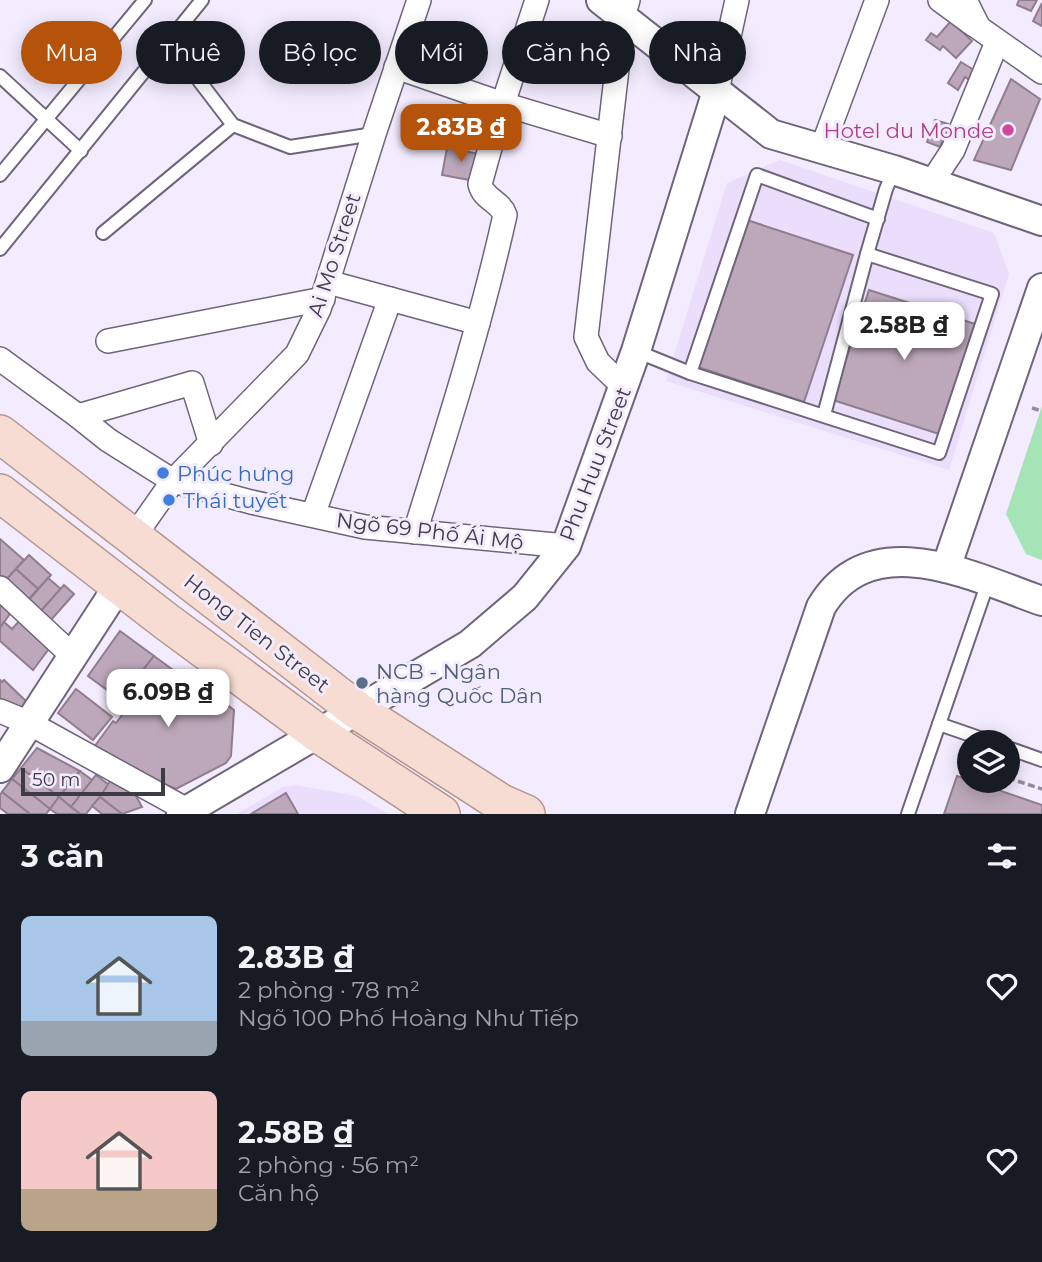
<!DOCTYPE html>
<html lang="vi">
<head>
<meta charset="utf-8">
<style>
	:root { --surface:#171b24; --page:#20242c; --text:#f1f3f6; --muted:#9ea1a6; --accent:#b45309 }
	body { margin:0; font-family:Montserrat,sans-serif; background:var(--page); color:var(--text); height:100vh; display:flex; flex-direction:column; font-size:26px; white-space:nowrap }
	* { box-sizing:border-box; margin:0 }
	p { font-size:23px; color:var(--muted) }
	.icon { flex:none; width:38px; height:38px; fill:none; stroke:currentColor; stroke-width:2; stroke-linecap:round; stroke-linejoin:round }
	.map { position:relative; height:814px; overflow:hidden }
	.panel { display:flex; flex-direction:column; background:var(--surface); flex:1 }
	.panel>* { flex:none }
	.guide { position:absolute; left:21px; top:21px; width:1001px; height:63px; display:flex; gap:14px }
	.fabs { position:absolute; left:957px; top:730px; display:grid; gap:14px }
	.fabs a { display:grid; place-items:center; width:63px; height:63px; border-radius:50%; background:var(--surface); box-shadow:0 4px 18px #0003; font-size:35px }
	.scale { position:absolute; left:21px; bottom:18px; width:144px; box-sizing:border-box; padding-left:7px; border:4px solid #3f3b44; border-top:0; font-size:19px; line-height:24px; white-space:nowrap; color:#3f3b44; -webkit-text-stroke:5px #f3ebfe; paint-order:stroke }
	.price { position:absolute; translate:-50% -60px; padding:0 16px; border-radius:14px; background:#fff; color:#222; font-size:23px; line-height:46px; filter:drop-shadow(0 2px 4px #0008) }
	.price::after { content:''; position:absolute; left:50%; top:42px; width:21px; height:16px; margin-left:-10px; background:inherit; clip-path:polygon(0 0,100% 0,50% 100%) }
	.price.current { background:var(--accent); color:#fff }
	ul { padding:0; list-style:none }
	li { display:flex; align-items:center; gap:21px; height:175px; padding:0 21px }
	li span { display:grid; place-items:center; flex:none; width:196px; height:140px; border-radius:10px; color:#555 }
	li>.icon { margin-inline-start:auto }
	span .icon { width:84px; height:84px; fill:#fffc; stroke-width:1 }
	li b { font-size:30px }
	h2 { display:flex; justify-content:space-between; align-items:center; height:84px; padding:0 21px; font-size:30px }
	.chip { padding:0 24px; border-radius:32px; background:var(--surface); box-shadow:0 4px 18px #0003; font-size:24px; line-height:63px }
	.chip.current { background:var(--accent); color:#fff }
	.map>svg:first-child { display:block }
</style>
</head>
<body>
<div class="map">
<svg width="1042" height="814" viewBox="0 0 1042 814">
	<rect width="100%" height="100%" fill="#f3ebfe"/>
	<g fill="#ebdefd">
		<path d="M780 160 994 233 1009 274 949 470 666 381 727 183Z"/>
		<path d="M296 785 357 796 388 814H237L283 787Z"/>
	</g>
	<path fill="#a4e4b6" d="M1042 406V560L1026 554 1006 514Z"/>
	<g fill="#bca8ba" stroke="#907d8e" stroke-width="2">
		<path d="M1019 0H1037L1031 11 1017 5Z"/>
		<path d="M1042 3V26L1033 21Z"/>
		<path d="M951 21 972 41 956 58 943 46 940 50 926 40 931 33 937 37Z"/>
		<path d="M961 62 982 75 976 85 965 77 958 90 948 83Z"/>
		<path d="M1011 79 1040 99 1011 170 974 160Z"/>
		<path d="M935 120 948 124 940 147 927 142Z"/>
		<path d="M447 148 480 154 475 181 442 175Z"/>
		<path d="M747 220 853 255 804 402 698 367Z"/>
		<path d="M869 290 975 324 939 434 833 400Z"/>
		<path d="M0 539 24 560 4 582 0 578Z"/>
		<path d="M29 555 51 575 38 589 16 569Z"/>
		<path d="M16 569 38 589 23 605 4 582Z"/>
		<path d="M48 578 61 589 40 612 28 601Z"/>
		<path d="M64 585 74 594 50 621 40 612Z"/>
		<path d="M0 602 14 608 0 628Z"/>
		<path d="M22 618 51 646 33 670 0 641V628L4 622 12 629Z"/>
		<path d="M120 631 154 656 140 674 137 672 118 698 88 676Z"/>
		<path d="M154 656 210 697 212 694 234 710 231 756 226 763 176 789 89 754 113 721 116 723 129 706 118 698 137 672 140 674Z"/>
		<path d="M0 680 2 682 4 680 29 704 16 717 0 701Z"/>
		<path d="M76 689 112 717 93 740 58 713Z"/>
		<path d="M37 748 80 771 59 797 21 768Z"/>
		<path d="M21 768 59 797 50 809 12 779Z"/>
		<path d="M80 771 92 780 71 807 59 797Z"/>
		<path d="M96 775 109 785 86 814H80L71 807Z"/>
		<path d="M957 776 1042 805V814H944Z"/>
		<path d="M12 779 50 809 46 814H30L2 792Z"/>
		<path d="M110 781 135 794 142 807 122 814 100 797Z"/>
		<path d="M2 792 30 814H8L0 808V795Z"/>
		<path d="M286 793 298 814H251Z"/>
		<path d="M59 797 71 807 80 814H57L50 809Z"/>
		<path d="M100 797 122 814H102L92 806Z"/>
	</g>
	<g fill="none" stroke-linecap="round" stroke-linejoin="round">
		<defs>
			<g id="service">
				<path d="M168 40 233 125 290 147 374 134"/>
				<path d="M0 76 81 151"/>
				<path d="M0 175 145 0"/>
				<path d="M103 233 233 125"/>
				<path d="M0 249 202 0"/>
				<path d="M867 254 992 294 939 453 690 373 757 175 878 219"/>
				<path d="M636 351 690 373"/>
				<path d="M824 415 867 254 886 189 894 170"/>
				<path d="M939 724 991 742"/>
				<path d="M1008 748 1042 760"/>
				<path d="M908 814 988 582"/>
			</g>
			<g id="minor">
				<path d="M940 0 974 25"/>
				<path d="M965 0 979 28 1042 72"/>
				<path d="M396 67 503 104 610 136"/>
				<path d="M717 91 737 0"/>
				<path d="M822 148 877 0"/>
				<path d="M932 182 953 150 997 42"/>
				<path d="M328 282 478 323"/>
				<path d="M108 341 323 299"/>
				<path d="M0 359 78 416 108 440 173 481 251 502 365 527 566 546"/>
				<path d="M624 387 598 362 586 337 623 17 628 0"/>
				<path d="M78 416 192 383 211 444"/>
				<path d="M313 515 390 299"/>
				<path d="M415 532C448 427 481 323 505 215 500 201 483 199 480 184L498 119 537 0"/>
				<path d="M133 538 173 481 297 354 319 309 374 134 419 0"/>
				<path d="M0 588 74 657"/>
				<path d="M0 711 29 723 187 810"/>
			</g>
			<g id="tertiary">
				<path d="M601 0 771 134 894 170 1042 221"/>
				<path d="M946 568 1042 288"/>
				<path d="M0 768 119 585"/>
				<path d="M181 814 470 644 525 597 566 546 636 351 717 91"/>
				<path d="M750 814 821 607C871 524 973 577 1042 601"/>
			</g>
			<g id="primary">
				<path d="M0 434 358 711 501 803 526 814"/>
				<path d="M0 493 167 622 319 734 441 814"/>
			</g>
		</defs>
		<use href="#service" stroke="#6e657a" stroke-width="16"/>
		<use href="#minor" stroke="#6e657a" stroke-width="26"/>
		<use href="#tertiary" stroke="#6e657a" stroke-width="32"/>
		<use href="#primary" stroke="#b3958e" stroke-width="40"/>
		<g stroke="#938d9a" stroke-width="3.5" stroke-dasharray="7 3.5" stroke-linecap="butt">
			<path d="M1032 408 1042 411"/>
			<path d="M960 761 970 764"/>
			<path d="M1008 778 1042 789"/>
		</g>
		<use href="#service" stroke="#fff" stroke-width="12"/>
		<use href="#minor" stroke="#fff" stroke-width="23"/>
		<use href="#tertiary" stroke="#fff" stroke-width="28"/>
		<use href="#primary" stroke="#f7dcd3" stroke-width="37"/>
	</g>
	<circle fill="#d1479c" stroke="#f3ebfe" stroke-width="2.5" cx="1008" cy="130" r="7"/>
	<g fill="#3f7fe0" stroke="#f3ebfe" stroke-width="2.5">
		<circle cx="163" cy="473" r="7"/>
		<circle cx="169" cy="500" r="7"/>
	</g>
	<circle fill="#5c6f8a" stroke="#f3ebfe" stroke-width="2.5" cx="362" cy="683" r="7"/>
	<g text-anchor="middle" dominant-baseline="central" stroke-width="6" stroke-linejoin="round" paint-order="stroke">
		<g font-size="21" fill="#b23c85" stroke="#f3ebfe" text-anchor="end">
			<text x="994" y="130">Hotel du Monde</text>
		</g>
		<g font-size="21" fill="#3f3b44" stroke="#f3ebfe">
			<text transform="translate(334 255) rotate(-72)">Ai Mo Street</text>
			<text transform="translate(595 464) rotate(-69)">Phu Huu Street</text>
			<text transform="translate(430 531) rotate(7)">Ngõ 69 Phố Ái Mộ</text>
			<text transform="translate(257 633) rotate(38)">Hong Tien Street</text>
		</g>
		<g font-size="21" fill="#366cbe" stroke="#f3ebfe" text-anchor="start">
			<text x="177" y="473">Phúc hưng</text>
			<text x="183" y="500">Thái tuyết</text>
		</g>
		<g font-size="21" fill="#4e5e75" stroke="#f3ebfe" text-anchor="start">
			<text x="376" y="671">NCB - Ngân<tspan x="376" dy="24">hàng Quốc Dân</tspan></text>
		</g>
	</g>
</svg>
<div class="fabs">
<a><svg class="icon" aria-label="layers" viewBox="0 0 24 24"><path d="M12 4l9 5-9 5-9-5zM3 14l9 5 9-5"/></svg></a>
</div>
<div class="scale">50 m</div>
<b class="price current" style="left:461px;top:164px">2.83B ₫</b>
<b class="price" style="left:904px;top:362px">2.58B ₫</b>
<b class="price" style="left:168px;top:729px">6.09B ₫</b>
<div class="guide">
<a class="chip current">Mua</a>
<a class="chip">Thuê</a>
<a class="chip">Bộ lọc</a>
<a class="chip">Mới</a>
<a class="chip">Căn hộ</a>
<a class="chip">Nhà</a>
</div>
</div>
<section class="panel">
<h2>3 căn<svg class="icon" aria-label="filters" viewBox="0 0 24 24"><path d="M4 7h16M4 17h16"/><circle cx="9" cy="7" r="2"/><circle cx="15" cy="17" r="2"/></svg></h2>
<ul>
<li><span style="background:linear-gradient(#a9c7e8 75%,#9aa5b1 0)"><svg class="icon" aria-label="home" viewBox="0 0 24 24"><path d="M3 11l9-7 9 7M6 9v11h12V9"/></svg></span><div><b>2.83B ₫</b><p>2 phòng · 78 m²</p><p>Ngõ 100 Phố Hoàng Như Tiếp</p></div><svg class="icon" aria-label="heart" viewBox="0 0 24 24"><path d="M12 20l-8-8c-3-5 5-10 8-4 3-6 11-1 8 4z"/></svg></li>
<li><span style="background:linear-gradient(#f6c9c9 70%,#b9a48a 0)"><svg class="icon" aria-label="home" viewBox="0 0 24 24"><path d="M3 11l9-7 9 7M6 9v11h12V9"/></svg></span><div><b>2.58B ₫</b><p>2 phòng · 56 m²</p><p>Căn hộ</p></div><svg class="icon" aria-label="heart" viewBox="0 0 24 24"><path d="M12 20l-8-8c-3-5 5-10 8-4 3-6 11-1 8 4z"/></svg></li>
</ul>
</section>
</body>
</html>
